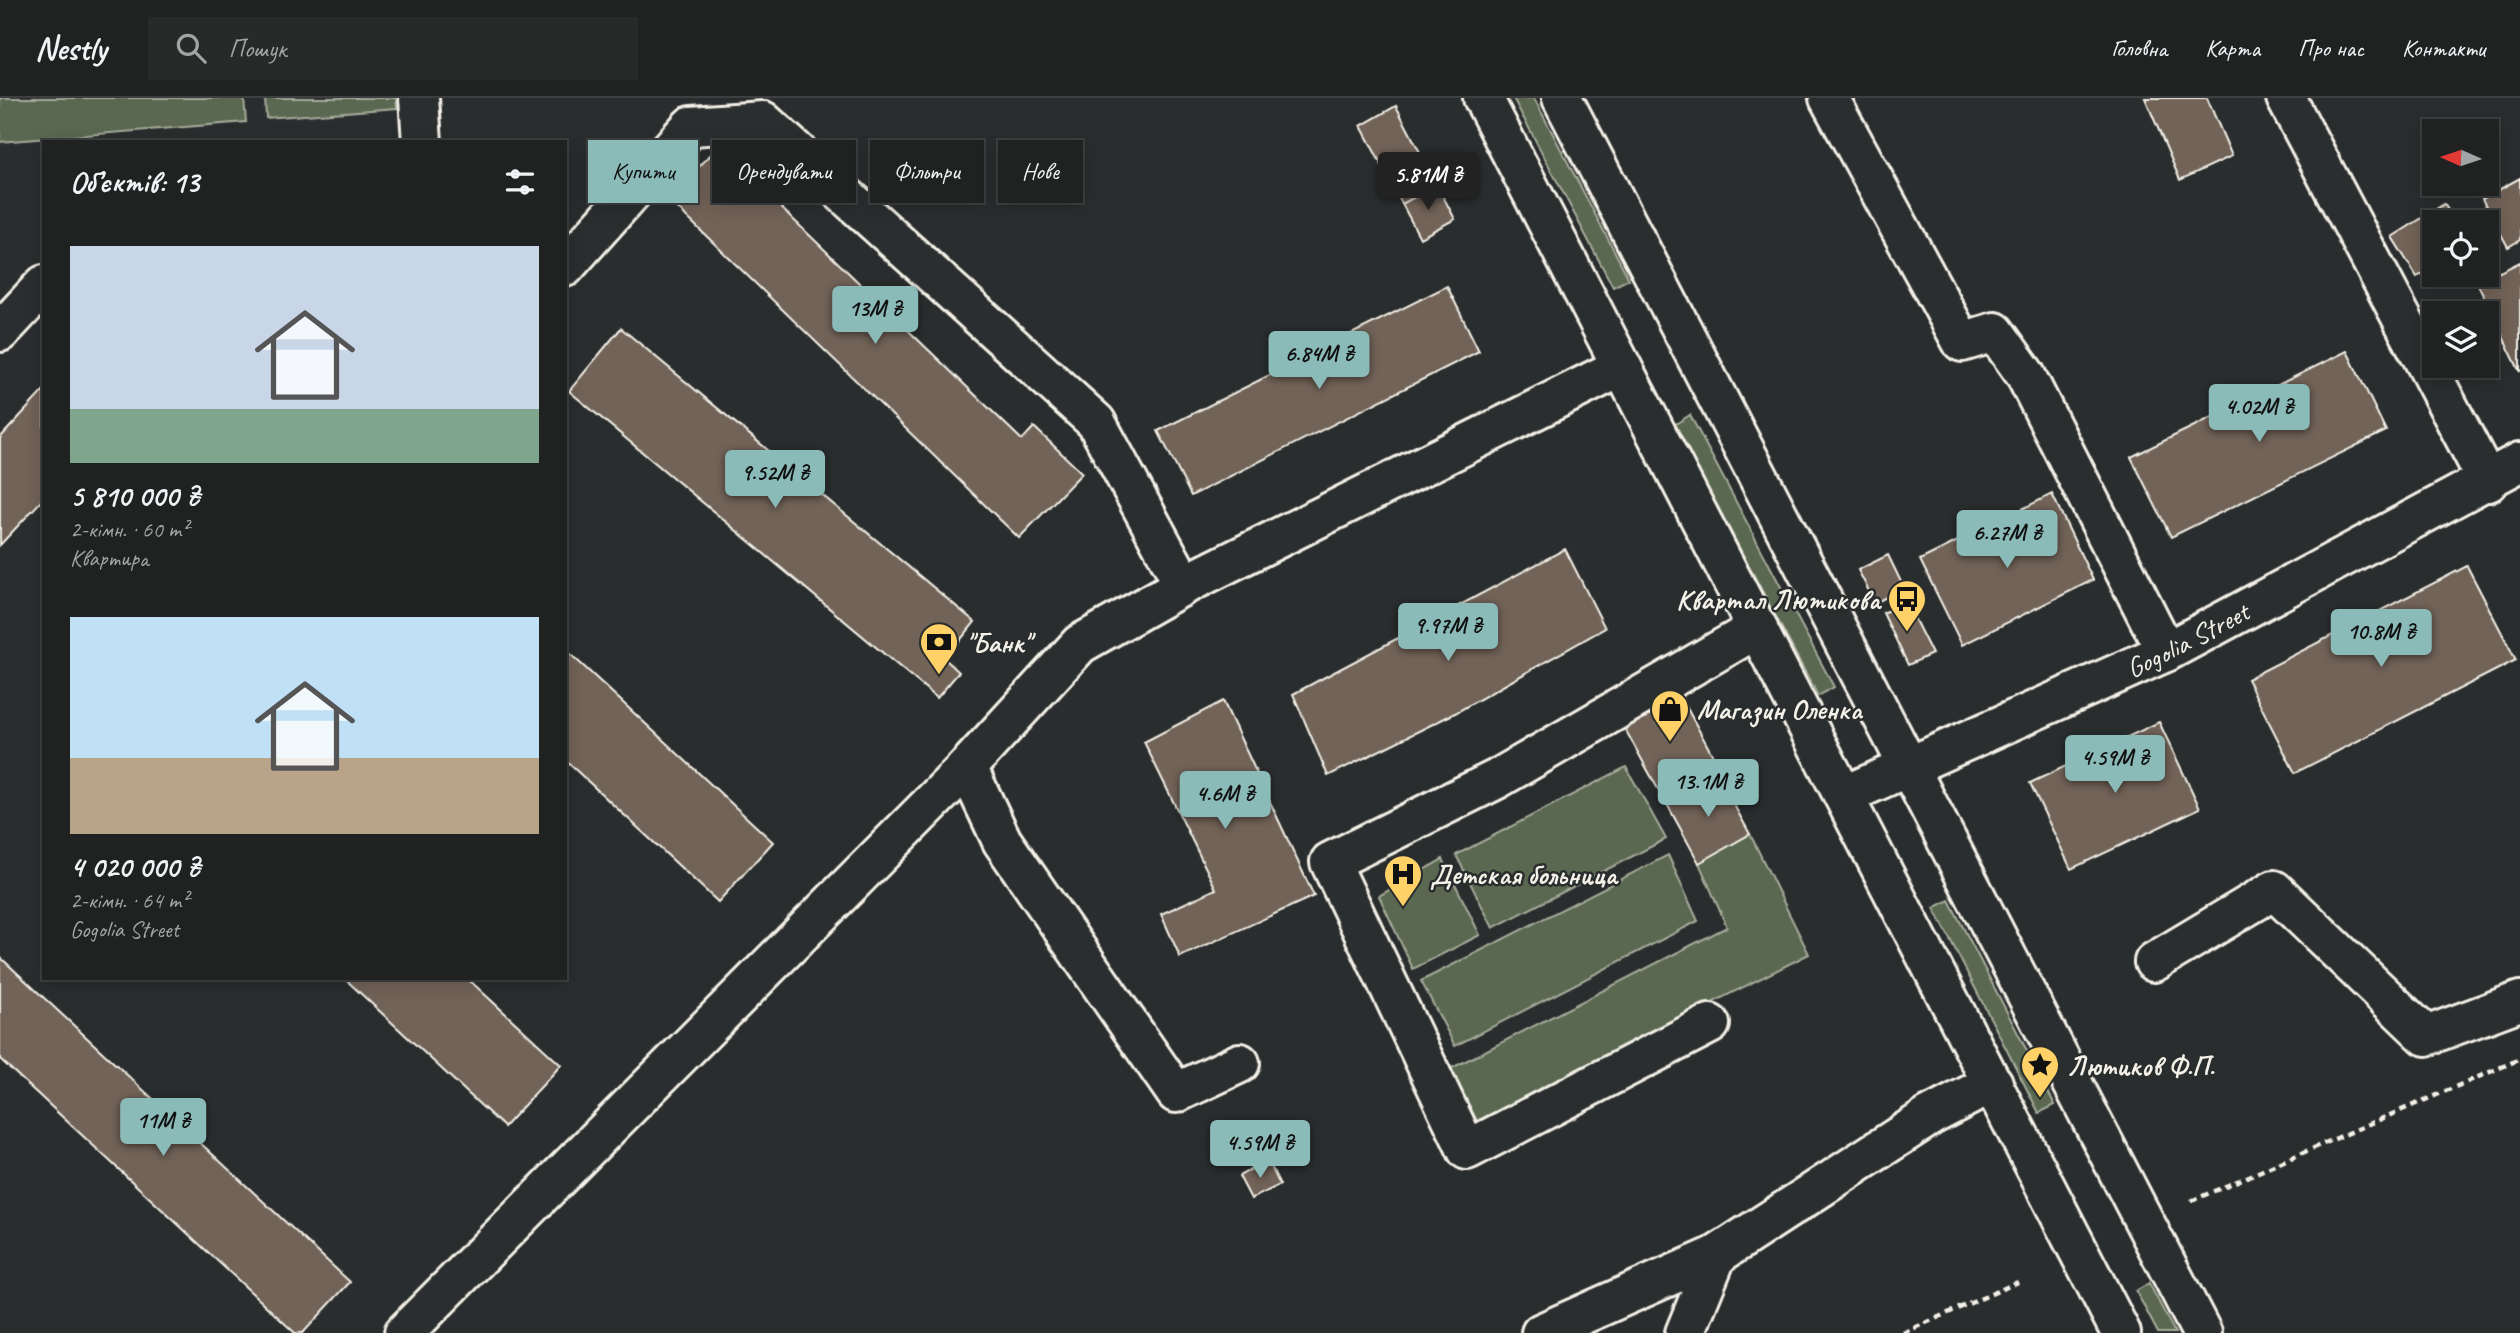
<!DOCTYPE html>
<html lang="uk">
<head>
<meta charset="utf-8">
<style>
	:root { --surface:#202222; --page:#282a2a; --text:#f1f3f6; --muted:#a2a4a5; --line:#3d3f40; --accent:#8bbbb9 }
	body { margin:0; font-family:Caveat,sans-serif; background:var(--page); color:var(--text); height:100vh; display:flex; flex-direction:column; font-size:26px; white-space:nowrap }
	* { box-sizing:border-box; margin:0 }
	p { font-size:23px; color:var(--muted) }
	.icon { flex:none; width:38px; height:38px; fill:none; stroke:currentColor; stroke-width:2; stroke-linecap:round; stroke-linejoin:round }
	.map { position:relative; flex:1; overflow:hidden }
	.details { position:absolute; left:42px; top:42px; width:525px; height:840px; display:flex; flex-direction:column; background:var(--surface); border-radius:0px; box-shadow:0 4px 18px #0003,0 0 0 2px var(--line) }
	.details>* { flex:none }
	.guide { position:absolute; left:588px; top:42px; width:665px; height:63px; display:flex; gap:14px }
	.needle { width:46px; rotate:273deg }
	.controls { position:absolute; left:2422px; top:21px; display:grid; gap:14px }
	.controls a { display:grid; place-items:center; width:77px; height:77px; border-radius:0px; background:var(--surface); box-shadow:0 4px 18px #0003,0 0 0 2px var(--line); font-size:35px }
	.price { position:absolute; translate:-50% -60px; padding:0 16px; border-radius:7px; background:var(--accent); color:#111; font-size:23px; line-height:46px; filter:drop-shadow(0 2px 4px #0008) }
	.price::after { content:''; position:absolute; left:50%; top:42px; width:21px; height:16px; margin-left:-10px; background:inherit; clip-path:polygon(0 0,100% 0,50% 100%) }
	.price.active { background:#222; color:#fff }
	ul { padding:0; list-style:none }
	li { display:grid; align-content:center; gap:14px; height:371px; padding:0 28px }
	li span { display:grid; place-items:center; height:217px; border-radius:0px; color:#555 }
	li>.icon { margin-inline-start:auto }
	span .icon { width:126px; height:126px; fill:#fffc; stroke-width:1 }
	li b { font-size:30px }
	h2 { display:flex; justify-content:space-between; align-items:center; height:84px; padding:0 28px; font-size:30px }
	.tag { padding:0 24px; border-radius:0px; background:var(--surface); box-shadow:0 4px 18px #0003,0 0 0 2px var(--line); font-size:24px; line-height:63px }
	.tag.active { background:var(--accent); color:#111 }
	header { display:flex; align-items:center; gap:42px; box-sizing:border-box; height:98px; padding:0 35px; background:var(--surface); border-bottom:2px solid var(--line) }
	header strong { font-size:33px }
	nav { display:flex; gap:38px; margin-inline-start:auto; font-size:24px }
	.search { width:490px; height:63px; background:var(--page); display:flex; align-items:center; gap:18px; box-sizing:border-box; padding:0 24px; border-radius:0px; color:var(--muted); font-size:26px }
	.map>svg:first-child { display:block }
</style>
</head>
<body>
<header>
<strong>Nestly</strong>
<div class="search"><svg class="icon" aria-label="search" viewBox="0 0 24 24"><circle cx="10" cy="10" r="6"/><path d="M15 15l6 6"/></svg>Пошук</div>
<nav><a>Головна</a><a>Карта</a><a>Про нас</a><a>Контакти</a></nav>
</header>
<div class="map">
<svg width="2520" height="1235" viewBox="0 0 2520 1235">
	<rect width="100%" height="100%" fill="#2a2d2e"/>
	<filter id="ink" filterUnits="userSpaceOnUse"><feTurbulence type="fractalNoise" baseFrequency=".0143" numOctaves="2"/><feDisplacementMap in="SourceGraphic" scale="14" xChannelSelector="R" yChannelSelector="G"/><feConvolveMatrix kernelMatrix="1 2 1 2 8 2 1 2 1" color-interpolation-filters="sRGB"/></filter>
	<g filter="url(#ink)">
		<g fill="#5a6851" stroke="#a7ac9c" stroke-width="2">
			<path d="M0 0H244L246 24 0 44Z"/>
			<path d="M265 0H396L397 10 266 20Z"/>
			<path d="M1513 0H1534L1629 181 1613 189Z"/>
			<path d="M1690 317 1834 589 1818 598 1674 327Z"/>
			<path d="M1626 669 1666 741 1493 830 1456 757Z"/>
			<path d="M1750 736 1809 856 1477 1023 1450 971 1727 829 1699 765Z"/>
			<path d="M1668 757 1698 823 1455 948 1421 883Z"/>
			<path d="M1443 761 1480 837 1413 871 1379 798Z"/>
			<path d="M1949 802 2055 1007 2039 1015 1934 810Z"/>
			<path d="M2149 1185 2175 1235H2158L2136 1193Z"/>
		</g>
		<g fill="#726458" stroke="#f4f1e8" stroke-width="2">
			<path d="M2145 0H2207L2232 58 2180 82Z"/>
			<path d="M1396 8 1437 87 1402 106 1361 28Z"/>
			<path d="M718 49 1022 342 1034 329 1082 375 1019 440 668 101Z"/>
			<path d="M2520 80V142L2508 149 2482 101Z"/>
			<path d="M1437 87 1455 121 1420 140 1402 106Z"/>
			<path d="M2444 106 2456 124H2434V169L2417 179 2392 139Z"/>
			<path d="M2520 164V274L2477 185Z"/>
			<path d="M1447 188 1479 253 1191 398 1158 333Z"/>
			<path d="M621 230 975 524 945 561 959 574 937 600 569 293Z"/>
			<path d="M2347 253 2386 333 2171 439 2131 359Z"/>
			<path d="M44 292V400L0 447V340Z"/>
			<path d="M2052 396 2093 482 1962 547 1920 462Z"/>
			<path d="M1565 451 1605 530 1455 615 1328 678 1293 596Z"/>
			<path d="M1888 457 1904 490 1875 505 1858 472Z"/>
			<path d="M2467 468 2516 562 2295 675 2247 581Z"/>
			<path d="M1906 504 1932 556 1908 567 1883 515Z"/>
			<path d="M565 551 773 744 718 804 565 662Z"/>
			<path d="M1676 590 1719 669 1663 700 1620 622Z"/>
			<path d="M1223 603 1314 798 1180 859 1161 816 1216 791 1144 644Z"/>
			<path d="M2159 624 2200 710 2071 771 2030 685Z"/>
			<path d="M1717 676 1750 736 1699 765 1667 706Z"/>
			<path d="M0 859 350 1184 303 1235H295L0 961Z"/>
			<path d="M344 880H467L561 967 504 1029Z"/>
			<path d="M1268 1062 1280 1087 1251 1101 1239 1078Z"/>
		</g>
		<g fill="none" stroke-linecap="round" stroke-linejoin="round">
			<defs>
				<g id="minor">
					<path d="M419 0 422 44"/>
					<path d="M1483 0 2121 1235"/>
					<path d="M1562 0 2202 1235"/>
					<path d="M1829 0 1962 244 1995 234 2025 276 2166 554"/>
					<path d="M2286 0 2488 384"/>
					<path d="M565 169 691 28 763 23 1096 324 1184 487"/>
					<path d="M0 234 44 187"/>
					<path d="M967 669 1002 743 1176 995 1240 965"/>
					<path id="s1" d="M1845 697 2166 554 2520 364"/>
					<path d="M2154 864 2274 792 2426 938 2520 903"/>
					<path d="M1710 926 1467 1052 1330 764 1497 681 1758 530"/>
					<path d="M404 1235 967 669 1080 546 1184 487 1621 269"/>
					<path d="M1541 1235 1717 1157 1930 1018 1993 985"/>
					<path d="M1685 1235 1717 1157"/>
				</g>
			</defs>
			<use href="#minor" stroke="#f4f1e8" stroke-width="44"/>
			<g stroke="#f4f1e8" stroke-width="4.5" stroke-dasharray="7 5" stroke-linecap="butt">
				<path d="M2191 1103 2520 961"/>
				<path d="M1903 1235 2018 1184"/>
			</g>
			<use href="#minor" stroke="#2a2d2e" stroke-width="38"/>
		</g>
	</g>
	<defs>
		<symbol id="bus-pin" viewBox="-11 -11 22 30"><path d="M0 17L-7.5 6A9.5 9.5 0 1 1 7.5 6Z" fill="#ffd166" stroke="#2a2d2e"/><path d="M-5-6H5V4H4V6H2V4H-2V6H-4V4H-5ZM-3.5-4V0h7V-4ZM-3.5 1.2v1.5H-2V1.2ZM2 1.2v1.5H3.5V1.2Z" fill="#111"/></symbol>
		<symbol id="bank-pin" viewBox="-11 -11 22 30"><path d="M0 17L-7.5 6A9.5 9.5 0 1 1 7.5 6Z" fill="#ffd166" stroke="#2a2d2e"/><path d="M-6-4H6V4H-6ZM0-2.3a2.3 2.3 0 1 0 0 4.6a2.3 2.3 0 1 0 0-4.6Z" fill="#111"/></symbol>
		<symbol id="shop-pin" viewBox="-11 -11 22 30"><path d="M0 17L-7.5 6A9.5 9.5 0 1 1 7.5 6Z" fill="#ffd166" stroke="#2a2d2e"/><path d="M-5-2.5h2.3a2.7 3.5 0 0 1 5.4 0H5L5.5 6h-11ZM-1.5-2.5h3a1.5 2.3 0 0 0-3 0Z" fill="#111"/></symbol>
		<symbol id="hospital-pin" viewBox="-11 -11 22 30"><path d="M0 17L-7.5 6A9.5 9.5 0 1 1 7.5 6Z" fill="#ffd166" stroke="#2a2d2e"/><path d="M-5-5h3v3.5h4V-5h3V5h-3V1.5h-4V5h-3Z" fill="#111"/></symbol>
		<symbol id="sight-pin" viewBox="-11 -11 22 30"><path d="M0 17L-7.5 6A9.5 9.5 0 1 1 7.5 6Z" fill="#ffd166" stroke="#2a2d2e"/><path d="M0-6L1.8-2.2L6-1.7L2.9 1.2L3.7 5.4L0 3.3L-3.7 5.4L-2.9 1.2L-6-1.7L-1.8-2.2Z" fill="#111"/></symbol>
	</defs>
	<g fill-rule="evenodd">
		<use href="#bus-pin" x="1885" y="479" width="44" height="60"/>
		<use href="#bank-pin" x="917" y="522" width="44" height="60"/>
		<use href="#shop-pin" x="1648" y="589" width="44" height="60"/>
		<use href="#hospital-pin" x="1381" y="754" width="44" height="60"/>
		<use href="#sight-pin" x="2018" y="945" width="44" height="60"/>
	</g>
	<g text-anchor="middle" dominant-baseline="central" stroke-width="5" stroke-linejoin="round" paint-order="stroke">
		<g font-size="28" font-weight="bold" fill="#f4f1e8" stroke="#2a2d2e" text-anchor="start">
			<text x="1880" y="501" text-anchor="end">Квартал Лютикова</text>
			<text x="966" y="544">"Банк"</text>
			<text x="1697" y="611">Магазин Оленка</text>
			<text x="1430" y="776">Детская больница</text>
			<text x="2067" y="967">Лютиков Ф.П.</text>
		</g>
		<g font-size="28" fill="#f4f1e8" stroke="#2a2d2e">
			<text stroke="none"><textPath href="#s1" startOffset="376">Gogolia Street</textPath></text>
		</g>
	</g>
</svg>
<div class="controls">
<a><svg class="needle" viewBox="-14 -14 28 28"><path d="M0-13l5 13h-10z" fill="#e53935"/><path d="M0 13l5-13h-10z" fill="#a2a4a5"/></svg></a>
<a><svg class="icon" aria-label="locate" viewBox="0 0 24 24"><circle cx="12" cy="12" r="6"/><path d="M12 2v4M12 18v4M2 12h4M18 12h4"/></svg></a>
<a><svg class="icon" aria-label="layers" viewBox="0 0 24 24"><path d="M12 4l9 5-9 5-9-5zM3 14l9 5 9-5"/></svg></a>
</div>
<b class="price active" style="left:1428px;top:114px">5.81M ₴</b>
<b class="price" style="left:875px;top:248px">13M ₴</b>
<b class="price" style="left:1319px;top:293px">6.84M ₴</b>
<b class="price" style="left:2259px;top:346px">4.02M ₴</b>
<b class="price" style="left:775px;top:412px">9.52M ₴</b>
<b class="price" style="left:2007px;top:472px">6.27M ₴</b>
<b class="price" style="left:1448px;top:565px">9.97M ₴</b>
<b class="price" style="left:2381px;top:571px">10.8M ₴</b>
<b class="price" style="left:2115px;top:697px">4.59M ₴</b>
<b class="price" style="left:1708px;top:721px">13.1M ₴</b>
<b class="price" style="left:1225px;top:733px">4.6M ₴</b>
<b class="price" style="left:163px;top:1060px">11M ₴</b>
<b class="price" style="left:1260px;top:1082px">4.59M ₴</b>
<div class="guide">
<a class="tag active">Купити</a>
<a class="tag">Орендувати</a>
<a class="tag">Фільтри</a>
<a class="tag">Нове</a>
</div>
<section class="details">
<h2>Об’єктів: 13<svg class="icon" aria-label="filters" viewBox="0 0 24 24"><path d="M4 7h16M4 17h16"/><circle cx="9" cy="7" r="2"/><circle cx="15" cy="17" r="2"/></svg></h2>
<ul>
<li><span style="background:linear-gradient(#c9d6e8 75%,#7fa58c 0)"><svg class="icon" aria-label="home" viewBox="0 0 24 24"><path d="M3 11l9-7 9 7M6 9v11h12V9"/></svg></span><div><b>5 810 000 ₴</b><p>2-кімн. · 60 m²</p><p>Квартира</p></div></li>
<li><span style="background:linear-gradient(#bfe0f5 65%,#b9a48a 0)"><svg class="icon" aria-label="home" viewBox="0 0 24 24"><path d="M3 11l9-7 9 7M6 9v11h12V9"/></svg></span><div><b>4 020 000 ₴</b><p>2-кімн. · 64 m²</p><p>Gogolia Street</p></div></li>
</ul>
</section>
</div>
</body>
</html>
